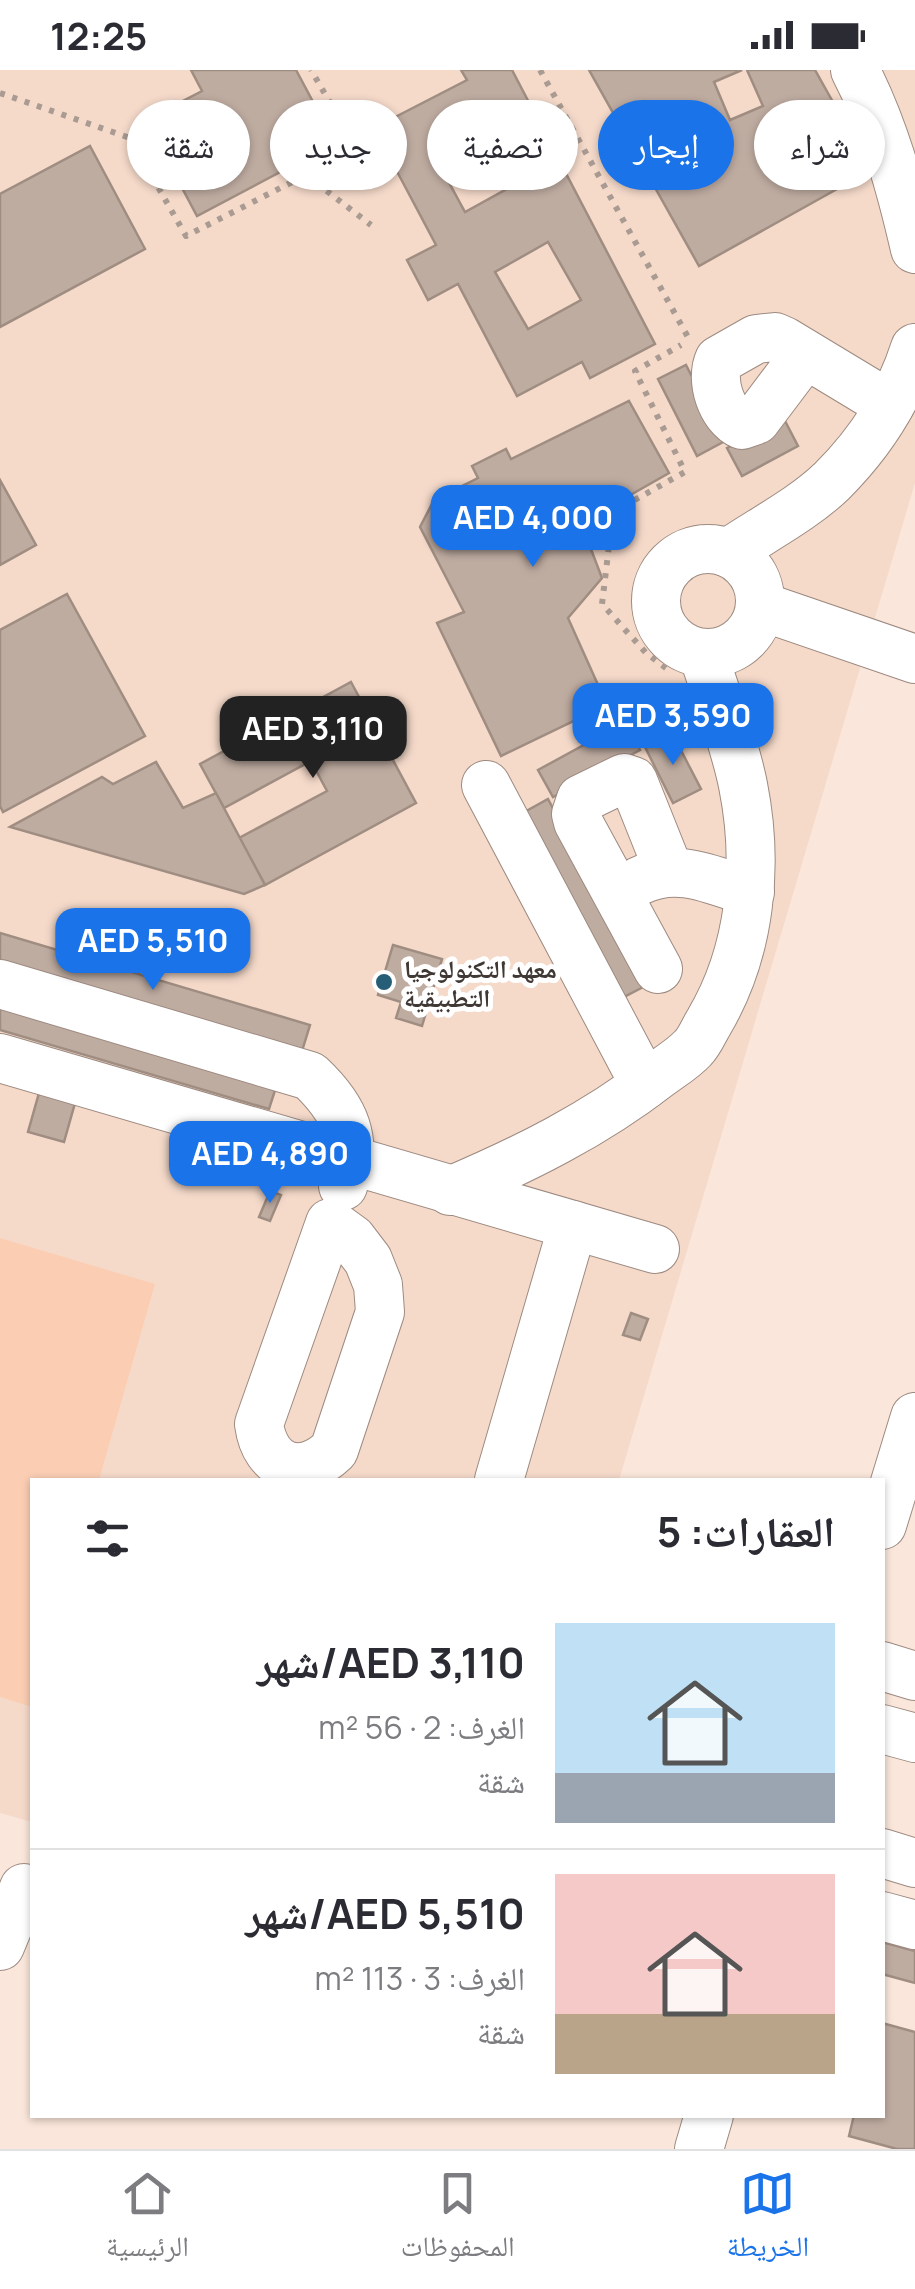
<!DOCTYPE html>
<html lang="ar">
<head>
<meta charset="utf-8">
<style>
	:root { --surface:#fff; --page:#f7f7f7; --text:#2b2b33; --muted:#7c7c81; --line:#e1e1e2; --accent:#1a73e8 }
	body { margin:0; font-family:Manrope,"Noto Naskh Arabic",sans-serif; background:var(--page); color:var(--text); direction:rtl; height:100vh; display:flex; flex-direction:column; font-size:38px; white-space:nowrap }
	* { box-sizing:border-box; margin:0 }
	p { font-size:32px; color:var(--muted) }
	.icon { flex:none; width:55px; height:55px; fill:none; stroke:currentColor; stroke-width:2; stroke-linecap:round; stroke-linejoin:round }
	.map { position:relative; flex:1; overflow:hidden; direction:ltr }
	.drawer { position:absolute; left:30px; top:1408px; width:855px; height:640px; display:flex; flex-direction:column; background:var(--surface); border-radius:0px; box-shadow:0 2px 8px #0004; direction:rtl }
	.drawer>* { flex:none }
	.hud { position:absolute; left:30px; top:30px; width:855px; height:90px; direction:rtl; display:flex; gap:20px }
	.price { position:absolute; translate:-50% -85px; padding:0 22px; border-radius:20px; background:var(--accent); color:#fff; font-size:32px; line-height:65px; filter:drop-shadow(0 2px 5px #0008) }
	.price::after { content:''; position:absolute; left:50%; top:60px; width:30px; height:22px; margin-left:-15px; background:inherit; clip-path:polygon(0 0,100% 0,50% 100%) }
	.price.current { background:#222; color:#fff }
	ul { padding:0; list-style:none }
	li { display:flex; align-items:center; gap:30px; height:250px; padding:0 50px }
	li+li { border-top:2px solid var(--line) }
	li span { display:grid; place-items:center; flex:none; width:280px; height:200px; border-radius:0px; color:#555 }
	li>.icon { margin-inline-start:auto }
	span .icon { width:120px; height:120px; fill:#fffc; stroke-width:1 }
	li b { font-size:42px }
	h2 { display:flex; justify-content:space-between; align-items:center; height:120px; padding:0 50px; font-size:42px }
	.pill { padding:0 35px; border-radius:45px; background:var(--surface); box-shadow:0 2px 8px #0004; font-size:35px; line-height:90px }
	.pill.current { background:var(--accent); color:#fff }
	.status { display:flex; justify-content:space-between; align-items:center; height:70px; padding:0 50px; background:var(--surface); direction:ltr }
	.status svg { height:28px; fill:currentColor }
	.tabs { display:flex; justify-content:space-around; align-items:center; height:140px; border-top:2px solid var(--line); background:var(--surface); font-size:28px; color:var(--muted) }
	.tabs a { display:grid; justify-items:center; gap:5px }
	.tabs .current { color:var(--accent) }
	.map>svg:first-child { display:block }
</style>
</head>
<body>
<div class="status"><b>12:25</b><svg viewBox="0 0 49 12"><path d="M0 12V9h3v3zM5 12V6h3v6zM10 12V3h3v9zM15 12V0h3v12zM26 1h20v11H26zM47 4h2v5h-2z"/></svg></div>
<div class="map">
<svg width="915" height="2079" viewBox="0 0 915 2079">
	<rect width="100%" height="100%" fill="#fae6da"/>
	<path fill="#f5daca" d="M0 0H915V413L619 1410H32V1752L0 1743Z"/>
	<path fill="#fbceb4" d="M0 1168 155 1214 99 1410H32V1637L0 1627Z"/>
	<g fill="#bfaca1" stroke="#a08d82" stroke-width="2.5" fill-rule="evenodd">
		<path d="M191 0H296L335 73 197 146 146 50 202 21Z"/>
		<path d="M461 0H512L655 274 590 308 582 292 517 326 458 214 428 230 407 190 436 175 374 58 467 10ZM484 55 516 114 465 142 433 83ZM548 172 581 230 528 259 495 202Z"/>
		<path d="M589 0H742L714 12 730 50 763 36 747 0H815L871 100 699 196Z"/>
		<path d="M90 76 145 179 0 257V124Z"/>
		<path d="M686 295 725 371 697 386 658 309Z"/>
		<path d="M629 331 669 403 581 453 602 508 568 548 607 635 501 686 437 553 464 542 420 457 434 430 478 408 472 396 506 379 511 389Z"/>
		<path d="M784 349 798 376 742 406 727 378Z"/>
		<path d="M0 410 36 475 0 495Z"/>
		<path d="M67 524 145 666 3 742 0 736V560Z"/>
		<path d="M351 612 416 733 265 815 239 768 327 721 311 691 224 738 200 694Z"/>
		<path d="M626 652 640 680 553 727 538 700Z"/>
		<path d="M672 663 701 719 673 733 645 677Z"/>
		<path d="M156 692 183 738 216 723 265 815 244 824 10 757 102 707 113 714Z"/>
		<path d="M548 729 647 915 620 929 521 744Z"/>
		<path d="M0 863 310 955 302 981 0 891Z"/>
		<path d="M393 875 442 889 422 956 396 948 401 932 378 925Z"/>
		<path d="M0 932 277 1014 269 1039 0 960Z"/>
		<path d="M39 1023 75 1033 64 1072 28 1062Z"/>
		<path d="M270 1121 281 1125 270 1151 259 1147Z"/>
		<path d="M631 1243 648 1249 640 1270 623 1265Z"/>
		<path d="M882 1872 915 1881V1913L882 1904Z"/>
		<path d="M882 1953 915 1962V2079H897L849 2066 854 2045H882Z"/>
	</g>
	<g fill="none" stroke-linecap="round" stroke-linejoin="round">
		<defs>
			<g id="minor">
				<path d="M855 0C884 56 901 118 915 179"/>
				<path d="M805 285 756 350 742 355C721 346 710 310 719 290L756 269 775 267 784 271 890 335"/>
				<circle cx="708" cy="531" r="52"/>
				<path d="M728 483C762 460 803 439 832 411 869 374 899 328 915 278"/>
				<path d="M760 536 915 589"/>
				<path d="M486 715 645 1015"/>
				<path d="M639 811C678 792 712 810 750 822"/>
				<path d="M658 899 578 752 576 744 581 729 624 708 633 711 669 801"/>
				<path d="M0 914 310 1006C345 1039 359 1070 343 1116"/>
				<path d="M0 988 655 1179"/>
				<path d="M450 1121C523 1090 594 1055 657 1006 669 997 683 989 693 978 700 971 704 960 709 952 751 881 759 795 743 715 734 670 716 626 703 583"/>
				<path d="M330 1153 352 1169 368 1190 378 1215 380 1242 334 1380C302 1411 265 1399 259 1354Z"/>
				<path d="M499 1410 573 1155"/>
				<path d="M882 1455 915 1347"/>
				<path d="M882 1596 915 1606"/>
				<path d="M882 1659 915 1668"/>
				<path d="M882 1783 915 1793"/>
				<path d="M882 1846 915 1855"/>
				<path d="M0 1876 24 1818"/>
				<path d="M699 2079 709 2045"/>
			</g>
		</defs>
		<use href="#minor" stroke="#9d8a80" stroke-width="50"/>
		<g stroke="#a99b92" stroke-width="6" stroke-dasharray="5 8" stroke-linecap="butt">
			<path d="M540 0 689 269"/>
			<path d="M0 23 130 68 186 166 357 79 311 0"/>
			<path d="M306 105 371 155"/>
			<path d="M666 598 646 583 602 534 613 442 685 402 635 301 681 275"/>
		</g>
		<use href="#minor" stroke="#fff" stroke-width="48"/>
	</g>
	<circle fill="#265e78" stroke="#fff" stroke-width="4" cx="384" cy="912" r="10"/>
	<g text-anchor="middle" dominant-baseline="central" stroke-width="10" stroke-linejoin="round" paint-order="stroke">
		<g font-size="25" font-weight="bold" fill="#403834" stroke="#fff" text-anchor="start">
			<text x="404" y="898">معهد التكنولوجيا<tspan x="404" dy="29">التطبيقية</tspan></text>
		</g>
	</g>
</svg>
<b class="price" style="left:533px;top:500px">AED 4,000</b>
<b class="price" style="left:673px;top:698px">AED 3,590</b>
<b class="price current" style="left:313px;top:711px">AED 3,110</b>
<b class="price" style="left:153px;top:923px">AED 5,510</b>
<b class="price" style="left:270px;top:1136px">AED 4,890</b>
<div class="hud">
<a class="pill">شراء</a>
<a class="pill current">إيجار</a>
<a class="pill">تصفية</a>
<a class="pill">جديد</a>
<a class="pill">شقة</a>
</div>
<section class="drawer">
<h2>العقارات: 5<svg class="icon" aria-label="filters" viewBox="0 0 24 24"><path d="M4 7h16M4 17h16"/><circle cx="9" cy="7" r="2"/><circle cx="15" cy="17" r="2"/></svg></h2>
<ul>
<li><span style="background:linear-gradient(#bfe0f5 75%,#9aa5b1 0)"><svg class="icon" aria-label="home" viewBox="0 0 24 24"><path d="M3 11l9-7 9 7M6 9v11h12V9"/></svg></span><div><b>AED 3,110/شهر</b><p>الغرف: 2 · 56 m²</p><p>شقة</p></div></li>
<li><span style="background:linear-gradient(#f6c9c9 70%,#b9a48a 0)"><svg class="icon" aria-label="home" viewBox="0 0 24 24"><path d="M3 11l9-7 9 7M6 9v11h12V9"/></svg></span><div><b>AED 5,510/شهر</b><p>الغرف: 3 · 113 m²</p><p>شقة</p></div></li>
</ul>
</section>
</div>
<nav class="tabs">
<a class="current"><svg class="icon" aria-label="map" viewBox="0 0 24 24"><path d="M3 6l6-2 6 2 6-2v14l-6 2-6-2-6 2zM9 4v14M15 6v14"/></svg>الخريطة</a>
<a><svg class="icon" aria-label="saved" viewBox="0 0 24 24"><path d="M7 4h10v16l-5-4-5 4z"/></svg>المحفوظات</a>
<a><svg class="icon" aria-label="home" viewBox="0 0 24 24"><path d="M3 11l9-7 9 7M6 9v11h12V9"/></svg>الرئيسية</a>
</nav>
</body>
</html>
